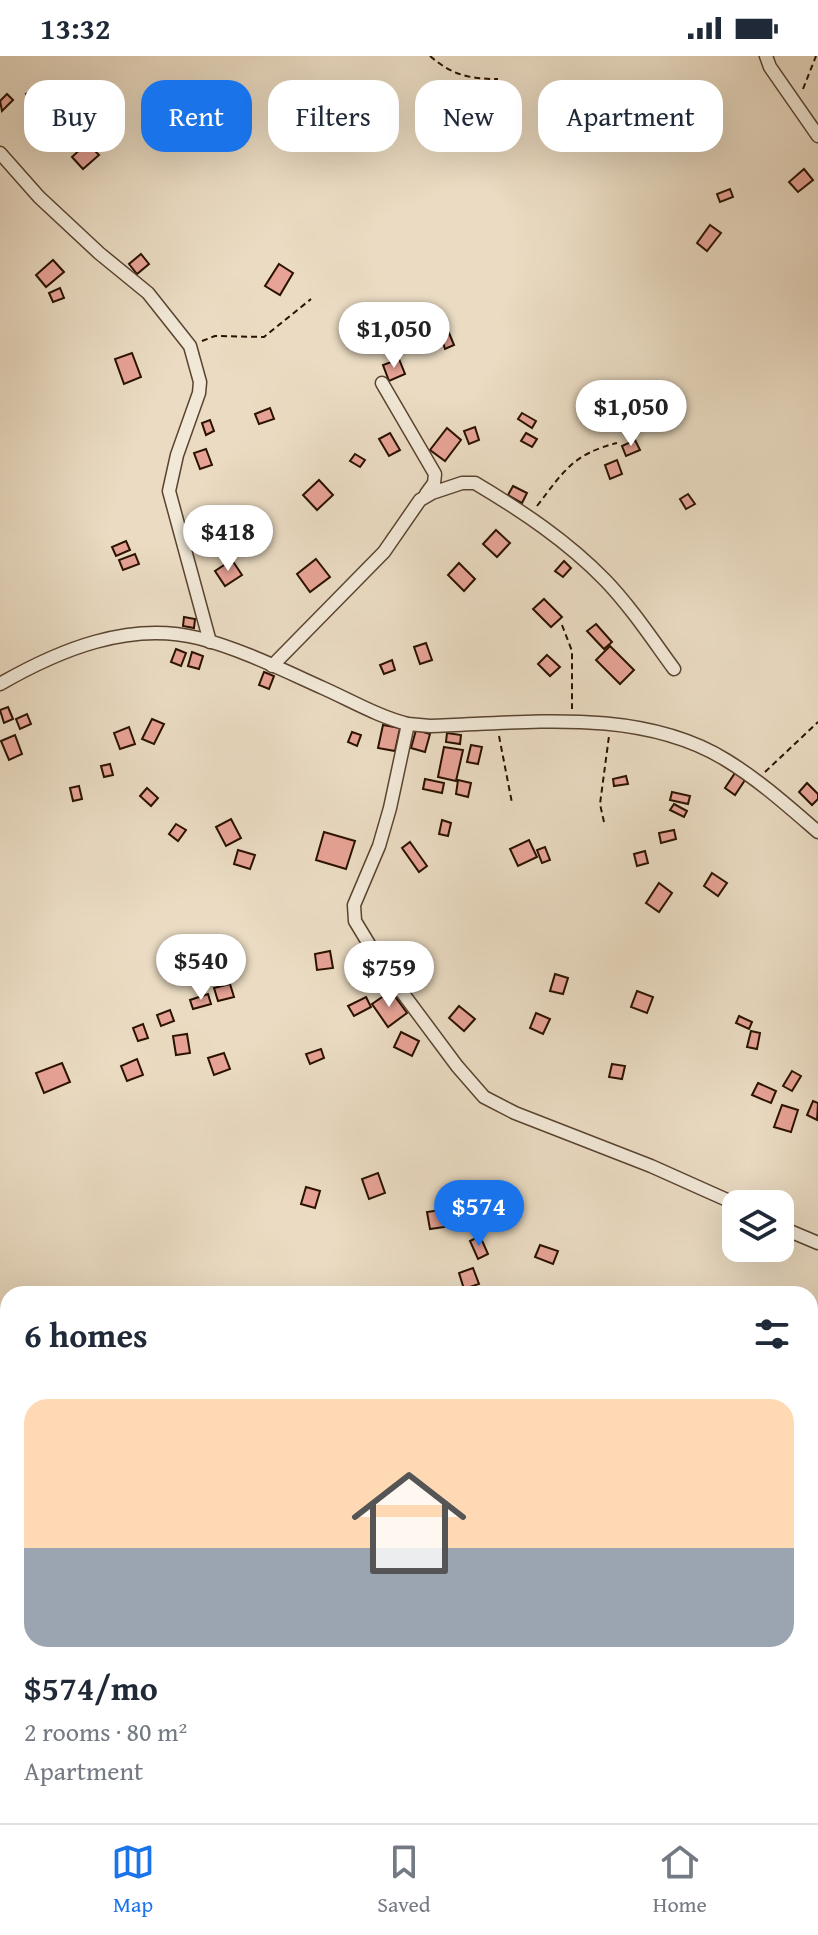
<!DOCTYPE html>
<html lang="en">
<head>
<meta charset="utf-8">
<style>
	:root { --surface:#fff; --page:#f6f6f7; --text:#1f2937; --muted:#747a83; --line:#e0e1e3; --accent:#1a73e8 }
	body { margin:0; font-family:"Gentium Book Plus",serif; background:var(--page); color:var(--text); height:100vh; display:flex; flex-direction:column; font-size:30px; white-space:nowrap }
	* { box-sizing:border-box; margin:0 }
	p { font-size:26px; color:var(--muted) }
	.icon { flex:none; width:44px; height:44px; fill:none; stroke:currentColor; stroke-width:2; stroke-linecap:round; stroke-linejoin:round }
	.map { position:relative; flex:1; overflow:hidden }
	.drawer { position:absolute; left:0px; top:1230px; width:818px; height:538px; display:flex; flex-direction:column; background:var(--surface); border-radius:24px 24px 0 0; box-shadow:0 8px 32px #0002 }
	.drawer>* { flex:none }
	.banner { position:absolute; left:24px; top:24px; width:770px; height:72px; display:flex; gap:16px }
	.fabs { position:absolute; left:722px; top:1134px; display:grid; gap:16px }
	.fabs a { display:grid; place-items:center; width:72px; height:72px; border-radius:16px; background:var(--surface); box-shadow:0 8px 32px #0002; font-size:40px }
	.price { position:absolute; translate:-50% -68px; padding:0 18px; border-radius:28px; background:#fff; color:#222; font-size:26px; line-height:52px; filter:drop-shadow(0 2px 4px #0008) }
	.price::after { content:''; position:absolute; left:50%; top:48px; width:24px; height:18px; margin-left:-12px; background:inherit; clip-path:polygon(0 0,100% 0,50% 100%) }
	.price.active { background:var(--accent); color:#fff }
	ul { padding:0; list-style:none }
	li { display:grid; align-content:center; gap:16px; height:424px; padding:0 24px }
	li+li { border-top:2px solid var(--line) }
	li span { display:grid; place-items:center; height:248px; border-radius:24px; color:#555 }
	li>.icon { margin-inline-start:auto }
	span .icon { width:144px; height:144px; fill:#fffc; stroke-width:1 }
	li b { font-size:34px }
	h2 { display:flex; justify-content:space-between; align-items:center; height:96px; padding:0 24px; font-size:34px }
	.pill { padding:0 28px; border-radius:24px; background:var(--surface); box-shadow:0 8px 32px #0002; font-size:28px; line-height:72px }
	.pill.active { background:var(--accent); color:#fff }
	.status { display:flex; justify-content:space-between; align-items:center; height:56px; padding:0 40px; background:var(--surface); direction:ltr }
	.status svg { height:22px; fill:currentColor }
	.menu { display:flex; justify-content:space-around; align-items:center; height:112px; border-top:2px solid var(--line); background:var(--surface); font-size:22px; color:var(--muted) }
	.menu a { display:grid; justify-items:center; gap:4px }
	.menu .active { color:var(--accent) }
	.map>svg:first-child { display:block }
</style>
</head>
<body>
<div class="status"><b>13:32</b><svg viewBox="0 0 49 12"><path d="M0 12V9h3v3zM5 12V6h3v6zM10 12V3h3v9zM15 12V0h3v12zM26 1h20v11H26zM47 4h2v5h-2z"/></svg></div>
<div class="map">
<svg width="818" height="1767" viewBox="0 0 818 1767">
	<rect width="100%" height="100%" fill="#eadbc2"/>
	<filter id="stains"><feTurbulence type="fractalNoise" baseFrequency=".0025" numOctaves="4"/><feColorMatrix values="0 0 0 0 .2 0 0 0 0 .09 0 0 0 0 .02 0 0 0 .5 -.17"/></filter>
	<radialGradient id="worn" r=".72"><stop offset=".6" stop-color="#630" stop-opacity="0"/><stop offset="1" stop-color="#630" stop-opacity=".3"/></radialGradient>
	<g fill="#e7a396" stroke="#2a1200" stroke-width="2">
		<path d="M40 31 55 60 41 67 26 38Z"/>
		<path d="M7 38 13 44 2 55 0 45Z"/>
		<path d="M87 87 99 99 83 113 72 101Z"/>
		<path d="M804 113 813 124 798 136 789 126Z"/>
		<path d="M730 133 733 141 720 146 717 138Z"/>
		<path d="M710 169 721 177 707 195 697 187Z"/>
		<path d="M141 198 149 208 137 218 129 208Z"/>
		<path d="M53 204 64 216 46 231 36 219Z"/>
		<path d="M279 208 293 217 280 239 265 230Z"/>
		<path d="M60 232 64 242 53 246 49 237Z"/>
		<path d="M449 277 454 289 445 293 441 280Z"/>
		<path d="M132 297 141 321 124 328 115 303Z"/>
		<path d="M399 303 405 318 389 325 383 309Z"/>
		<path d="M270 352 274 363 259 368 255 358Z"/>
		<path d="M522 357 536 365 532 372 518 363Z"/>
		<path d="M210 364 214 375 206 379 202 367Z"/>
		<path d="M475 371 479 384 469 388 464 375Z"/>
		<path d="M447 372 461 384 445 405 430 394Z"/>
		<path d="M390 377 400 394 389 400 379 383Z"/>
		<path d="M526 377 537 383 532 391 521 385Z"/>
		<path d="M635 384 640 394 626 400 622 390Z"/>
		<path d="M206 393 212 409 200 413 194 397Z"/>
		<path d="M355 398 365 404 360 411 350 405Z"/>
		<path d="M617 404 622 418 610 423 605 409Z"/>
		<path d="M319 424 333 439 317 454 303 439Z"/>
		<path d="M513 430 527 437 522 447 508 439Z"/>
		<path d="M688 438 695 448 686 453 680 443Z"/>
		<path d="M496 474 510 487 497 501 483 488Z"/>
		<path d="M126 485 130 494 116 500 112 491Z"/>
		<path d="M135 498 139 508 123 514 119 504Z"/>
		<path d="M316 503 330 521 310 536 297 518Z"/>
		<path d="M232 504 242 519 225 530 215 515Z"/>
		<path d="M564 505 571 512 563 521 555 515Z"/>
		<path d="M459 507 475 523 464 535 448 519Z"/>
		<path d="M544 543 562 561 551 571 533 553Z"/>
		<path d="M184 561 195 563 194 572 183 570Z"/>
		<path d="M596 568 612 586 604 593 587 575Z"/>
		<path d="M426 587 432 604 420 608 414 591Z"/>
		<path d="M610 590 634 614 620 628 596 604Z"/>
		<path d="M176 593 186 597 181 610 171 606Z"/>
		<path d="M192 596 203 600 199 613 188 610Z"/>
		<path d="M547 599 560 611 550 620 538 608Z"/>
		<path d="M392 604 395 614 384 618 380 609Z"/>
		<path d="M264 616 274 620 269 633 259 629Z"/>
		<path d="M8 651 13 663 4 667 0 654Z"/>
		<path d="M27 658 31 668 20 673 16 663Z"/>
		<path d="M152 663 164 668 154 688 142 683Z"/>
		<path d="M383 669 400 672 395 695 378 692Z"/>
		<path d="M129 671 135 688 120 693 114 677Z"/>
		<path d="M416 674 430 678 425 696 411 692Z"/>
		<path d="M352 676 361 679 357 690 348 686Z"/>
		<path d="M447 677 461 679 460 688 446 686Z"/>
		<path d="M15 679 22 698 9 704 1 685Z"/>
		<path d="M471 689 482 691 478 708 467 706Z"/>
		<path d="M444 691 463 694 456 725 438 721Z"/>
		<path d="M110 708 113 719 104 721 101 710Z"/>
		<path d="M735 717 745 724 735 739 725 732Z"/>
		<path d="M626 720 628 728 614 730 613 723Z"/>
		<path d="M425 723 444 727 442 737 423 733Z"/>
		<path d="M458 724 471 727 468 741 456 738Z"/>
		<path d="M807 727 818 738V743L812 749 799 736Z"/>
		<path d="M79 730 82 743 73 745 70 732Z"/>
		<path d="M147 732 158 742 151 750 140 740Z"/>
		<path d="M672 736 690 740 688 748 670 744Z"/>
		<path d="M674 748 687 755 684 761 670 754Z"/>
		<path d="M231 763 241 782 226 790 216 771Z"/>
		<path d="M442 764 451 767 448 780 439 778Z"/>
		<path d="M176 768 186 774 178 785 169 778Z"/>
		<path d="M674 774 676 783 661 787 659 777Z"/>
		<path d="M324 776 355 785 346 813 316 804Z"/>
		<path d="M529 784 537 801 518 810 510 793Z"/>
		<path d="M410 786 427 810 419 816 402 792Z"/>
		<path d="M545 791 550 804 542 807 537 794Z"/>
		<path d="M238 794 255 799 250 813 234 808Z"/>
		<path d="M645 795 648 807 637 810 634 798Z"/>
		<path d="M712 817 727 827 718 840 704 830Z"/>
		<path d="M659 827 672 837 659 856 646 847Z"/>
		<path d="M330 895 333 912 317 914 315 898Z"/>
		<path d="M555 918 568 922 563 938 550 935Z"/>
		<path d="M230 928 234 941 218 945 214 932Z"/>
		<path d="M391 935 407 957 388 971 372 948Z"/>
		<path d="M637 935 653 941 647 957 631 951Z"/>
		<path d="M208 938 211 948 193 953 190 944Z"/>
		<path d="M366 941 371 951 354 960 348 950Z"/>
		<path d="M459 950 475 963 464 975 449 962Z"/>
		<path d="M170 954 174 965 161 970 157 959Z"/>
		<path d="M536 957 550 963 543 978 530 972Z"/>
		<path d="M739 960 752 966 749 973 736 967Z"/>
		<path d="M143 968 148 982 138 985 133 972Z"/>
		<path d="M751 975 760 977 757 993 747 991Z"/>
		<path d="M401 976 419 985 412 1000 394 991Z"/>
		<path d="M187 978 190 997 176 999 173 980Z"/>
		<path d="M321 993 324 1002 310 1008 306 998Z"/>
		<path d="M224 997 230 1013 214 1019 208 1002Z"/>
		<path d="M137 1003 143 1019 127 1025 121 1010Z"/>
		<path d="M62 1007 70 1026 44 1037 36 1017Z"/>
		<path d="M612 1008 625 1010 622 1023 609 1021Z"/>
		<path d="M792 1015 801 1020 792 1035 783 1030Z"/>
		<path d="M758 1027 776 1035 771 1047 752 1039Z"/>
		<path d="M813 1045 818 1047 817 1064 807 1059Z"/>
		<path d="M782 1049 798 1054 791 1076 774 1071Z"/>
		<path d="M378 1117 385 1137 369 1143 362 1123Z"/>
		<path d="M306 1131 320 1135 315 1152 301 1148Z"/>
		<path d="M448 1153 451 1170 430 1173 427 1156Z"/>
		<path d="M480 1180 488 1198 478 1203 470 1185Z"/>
		<path d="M540 1189 558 1195 553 1208 535 1201Z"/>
		<path d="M473 1212 479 1228 464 1233 459 1217Z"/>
	</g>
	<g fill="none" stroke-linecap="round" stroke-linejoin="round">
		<defs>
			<g id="minor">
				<path d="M766 0 770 11 818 80"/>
				<path d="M0 97 39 141 99 197 148 237 190 290 200 326 199 337 177 399 169 435 210 586"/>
				<path d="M382 327 435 418 434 427 426 438"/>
				<path d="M272 610 384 496 420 444 432 437 462 427H475C522 455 567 485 605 524 631 551 652 583 674 613"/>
				<path d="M0 628C59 594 129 565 198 582 241 593 283 614 323 632 350 644 379 661 408 668L430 670C527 667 640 651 726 704 759 724 789 751 818 776"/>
				<path d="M408 668 390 752 379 790 354 849 355 865 381 908 457 1010 484 1041 515 1057 651 1110 736 1148"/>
				<path d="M780 1171 818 1187"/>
			</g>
		</defs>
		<use href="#minor" stroke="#5a4430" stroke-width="15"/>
		<g stroke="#2a1200" stroke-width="2" stroke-dasharray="6 4" stroke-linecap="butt">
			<path d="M430 0C452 19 469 23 498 23"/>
			<path d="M803 33 816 0"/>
			<path d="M202 285 215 280 264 281 311 243"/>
			<path d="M537 450C564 415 573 398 617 387"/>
			<path d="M562 569 572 595V653"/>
			<path d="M499 680 512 747"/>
			<path d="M765 716 818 666"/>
			<path d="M604 766 600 748 609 680"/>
		</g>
		<use href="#minor" stroke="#f1e8d7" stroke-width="12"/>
	</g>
	<rect width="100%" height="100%" filter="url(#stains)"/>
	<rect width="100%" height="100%" fill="url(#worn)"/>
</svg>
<div class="fabs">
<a><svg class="icon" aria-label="layers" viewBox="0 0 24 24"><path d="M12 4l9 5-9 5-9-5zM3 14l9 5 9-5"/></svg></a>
</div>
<b class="price" style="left:394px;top:314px">$1,050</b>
<b class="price" style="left:631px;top:392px">$1,050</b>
<b class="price" style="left:228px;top:517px">$418</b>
<b class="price" style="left:201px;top:946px">$540</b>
<b class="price" style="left:389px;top:953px">$759</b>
<b class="price active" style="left:479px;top:1192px">$574</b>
<div class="banner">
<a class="pill">Buy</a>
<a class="pill active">Rent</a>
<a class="pill">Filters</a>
<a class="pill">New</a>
<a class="pill">Apartment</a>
</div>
<section class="drawer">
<h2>6 homes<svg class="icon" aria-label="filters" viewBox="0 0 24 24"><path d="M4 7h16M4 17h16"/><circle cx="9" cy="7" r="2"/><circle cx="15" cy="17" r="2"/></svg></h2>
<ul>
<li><span style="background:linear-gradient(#ffd9b3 60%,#9aa5b1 0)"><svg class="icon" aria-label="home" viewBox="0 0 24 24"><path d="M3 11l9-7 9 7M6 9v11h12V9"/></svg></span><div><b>$574/mo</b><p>2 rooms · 80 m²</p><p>Apartment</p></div></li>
</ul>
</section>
</div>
<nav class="menu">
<a class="active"><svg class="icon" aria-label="map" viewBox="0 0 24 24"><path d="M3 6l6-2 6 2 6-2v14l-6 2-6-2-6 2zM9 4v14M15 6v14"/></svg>Map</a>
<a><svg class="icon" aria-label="saved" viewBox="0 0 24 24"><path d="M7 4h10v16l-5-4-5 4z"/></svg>Saved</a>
<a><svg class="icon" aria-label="home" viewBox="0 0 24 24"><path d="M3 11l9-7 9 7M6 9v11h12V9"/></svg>Home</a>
</nav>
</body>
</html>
